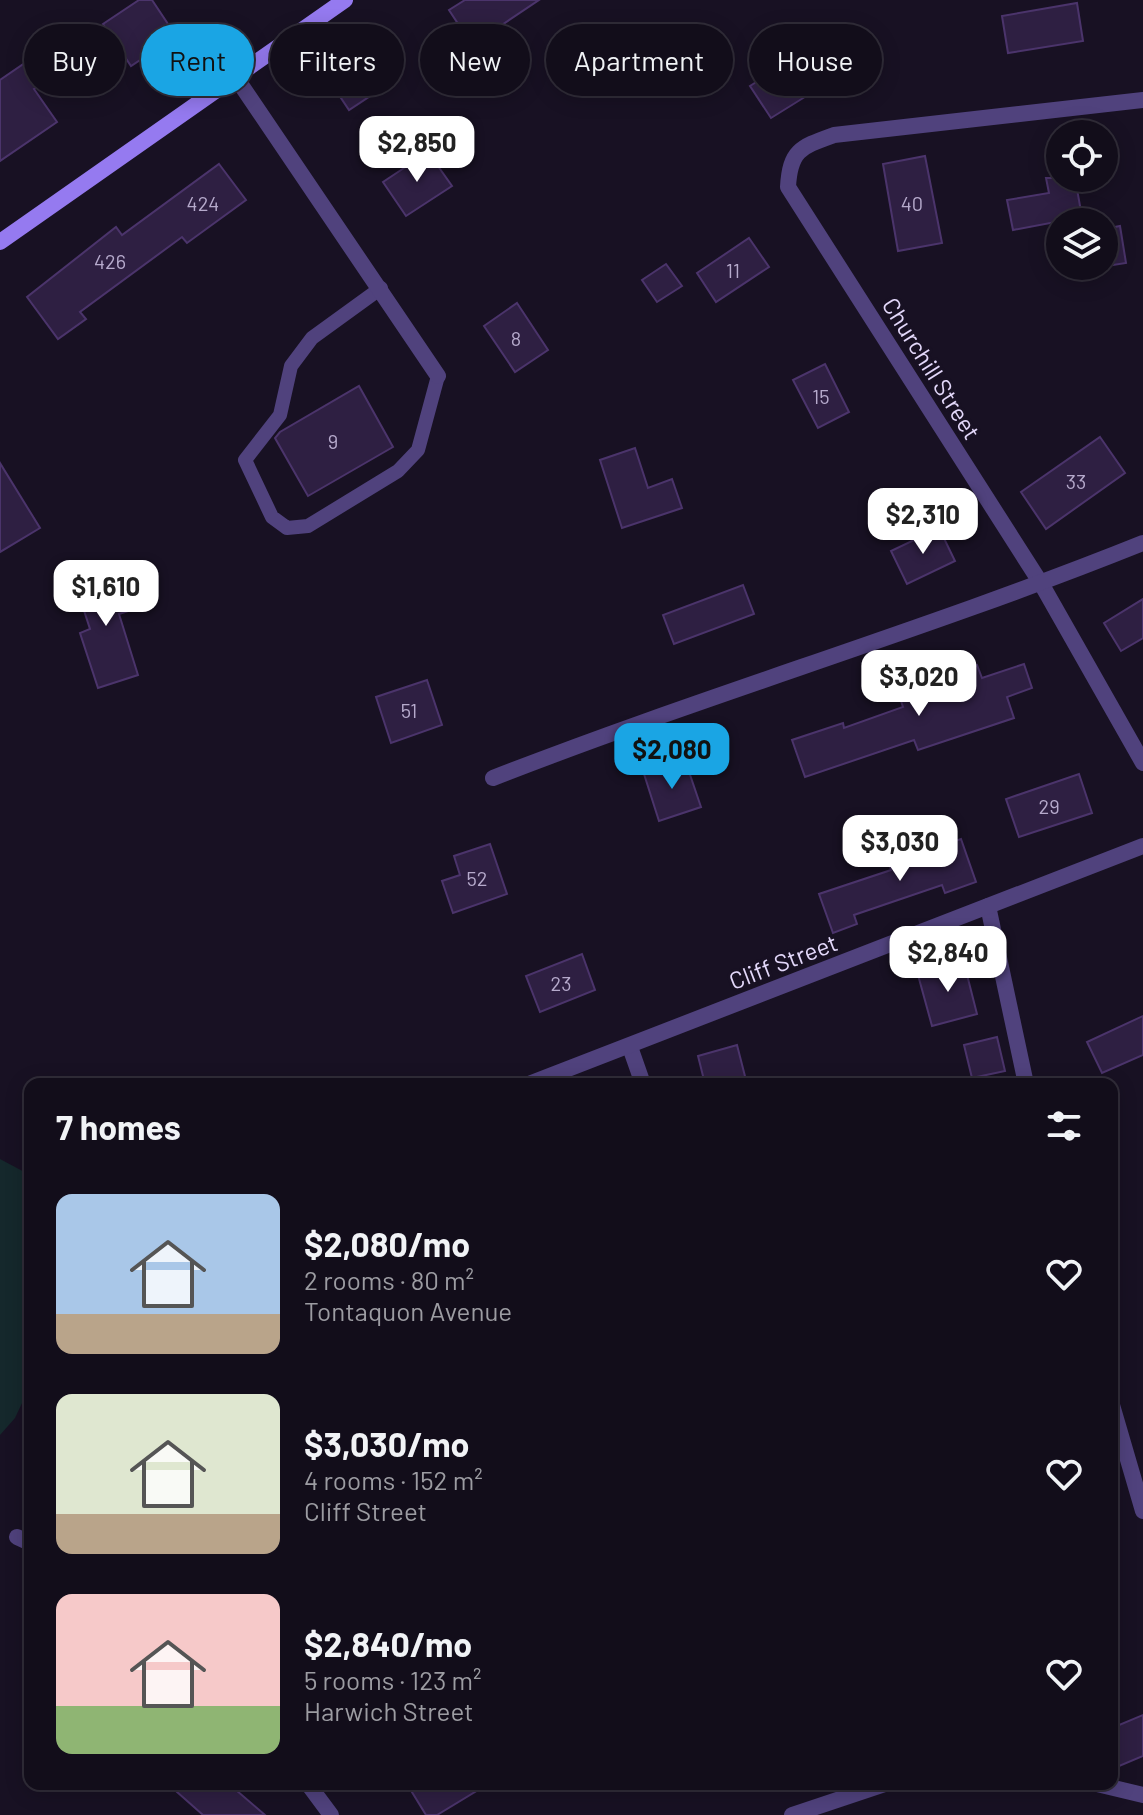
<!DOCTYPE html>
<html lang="en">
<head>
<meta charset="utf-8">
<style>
	:root { --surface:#120d1a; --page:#1f1b27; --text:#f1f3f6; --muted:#9c9ca2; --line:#312d39; --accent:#1aa5e4 }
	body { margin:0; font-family:Barlow,sans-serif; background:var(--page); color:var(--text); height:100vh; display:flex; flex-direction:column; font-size:30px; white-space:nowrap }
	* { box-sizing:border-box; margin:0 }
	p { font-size:26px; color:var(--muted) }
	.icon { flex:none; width:44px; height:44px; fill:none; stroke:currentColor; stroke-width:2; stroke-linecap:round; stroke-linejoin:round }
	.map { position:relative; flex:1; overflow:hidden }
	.side { position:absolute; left:24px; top:1078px; width:1094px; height:712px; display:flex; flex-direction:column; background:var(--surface); border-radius:16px; box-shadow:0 4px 20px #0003,0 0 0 2px var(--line) }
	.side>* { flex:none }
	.banner { position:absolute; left:24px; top:24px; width:1096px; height:72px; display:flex; gap:16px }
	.controls { position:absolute; left:1046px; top:120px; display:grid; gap:16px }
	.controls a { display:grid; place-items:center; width:72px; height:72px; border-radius:50%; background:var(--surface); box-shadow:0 4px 20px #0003,0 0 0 2px var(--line); font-size:40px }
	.price { position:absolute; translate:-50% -68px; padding:0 18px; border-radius:16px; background:#fff; color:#222; font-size:26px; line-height:52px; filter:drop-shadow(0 2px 4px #0008) }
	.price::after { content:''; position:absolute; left:50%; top:48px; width:24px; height:18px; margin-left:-12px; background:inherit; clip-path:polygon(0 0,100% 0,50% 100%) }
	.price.current { background:var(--accent); color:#111 }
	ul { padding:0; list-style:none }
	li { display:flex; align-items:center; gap:24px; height:200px; padding:0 32px }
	li span { display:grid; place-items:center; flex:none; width:224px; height:160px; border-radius:16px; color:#555 }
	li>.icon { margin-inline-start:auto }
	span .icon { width:96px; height:96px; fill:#fffc; stroke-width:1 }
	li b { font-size:34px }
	h2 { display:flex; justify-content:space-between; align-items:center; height:96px; padding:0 32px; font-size:34px }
	.pill { padding:0 28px; border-radius:36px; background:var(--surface); box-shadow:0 4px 20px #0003,0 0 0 2px var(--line); font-size:28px; line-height:72px }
	.pill.current { background:var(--accent); color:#111 }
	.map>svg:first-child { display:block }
</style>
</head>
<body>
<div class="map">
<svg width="1143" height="1815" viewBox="0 0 1143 1815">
	<rect width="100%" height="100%" fill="#181123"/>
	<path fill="#15282c" d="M0 1159 30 1175V1386L15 1418 0 1435Z"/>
	<g fill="#2e1f42" stroke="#4b346b" stroke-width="2">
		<path d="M139 0H152L176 36 131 66 103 24Z"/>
		<path d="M465 0H539L472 45 449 10Z"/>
		<path d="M1077 3 1083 41 1008 53 1002 16Z"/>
		<path d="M370 34 399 77 349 110 321 68Z"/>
		<path d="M824 39 845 72 771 118 750 86Z"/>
		<path d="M57 41 72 63 34 89 57 122 0 161V80Z"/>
		<path d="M428 152 452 186 406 216 383 182Z"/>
		<path d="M925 156 942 243 898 251 883 164Z"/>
		<path d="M219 164 246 200 187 243 182 237 80 312 86 319 58 339 27 297 116 227 122 235Z"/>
		<path d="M1046 178H1075L1082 217 1013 230 1007 200 1049 193Z"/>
		<path d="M1120 226 1126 263 1100 267 1104 266V229Z"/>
		<path d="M749 238 769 267 716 302 697 273Z"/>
		<path d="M666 264 682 286 657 302 642 280Z"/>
		<path d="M517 303 548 350 515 372 484 326Z"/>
		<path d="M825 364 849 412 818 428 793 380Z"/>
		<path d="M359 386 393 447 308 496 275 438 280 432Z"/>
		<path d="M1100 437 1125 473 1046 529 1021 492Z"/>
		<path d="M635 448 648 488 672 479 682 508 622 528 600 460Z"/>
		<path d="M0 463 40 528 0 552Z"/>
		<path d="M939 528 955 561 907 584 891 551Z"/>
		<path d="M114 567 128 611 119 614 138 675 98 688 80 633 90 629 74 580Z"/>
		<path d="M743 585 754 614 674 644 663 615Z"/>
		<path d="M1143 599V638L1121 651 1104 623Z"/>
		<path d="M1024 664 1032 688 1007 697 1014 718 918 750 914 740 805 777 792 740 843 723 844 728 903 707 898 692 977 665 982 678Z"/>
		<path d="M427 680 442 725 391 743 376 697Z"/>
		<path d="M685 760 701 807 659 821 644 774Z"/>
		<path d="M1079 774 1092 813 1019 837 1006 799Z"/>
		<path d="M961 839 976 882 945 893 942 885 854 915 857 924 833 933 819 894 891 870 889 863Z"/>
		<path d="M490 844 507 894 453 913 442 881 460 875 454 856Z"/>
		<path d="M582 954 595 990 540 1012 526 976Z"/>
		<path d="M964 963 977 1014 932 1026 918 975Z"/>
		<path d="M1143 1016V1055L1102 1073 1087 1042Z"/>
		<path d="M997 1037 1005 1071 972 1078 964 1045Z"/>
		<path d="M737 1045 747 1084H705L698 1056Z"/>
		<path d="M1143 1715V1756L1112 1769V1728Z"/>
		<path d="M168 1784H229L265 1815H203Z"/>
		<path d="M407 1784H488L437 1815H426Z"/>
	</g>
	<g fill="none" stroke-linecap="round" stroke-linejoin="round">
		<path stroke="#50427d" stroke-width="14" d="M381 288 312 338 291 366 280 415 245 460 272 517 287 528 308 526 398 471 418 450 438 376"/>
		<g stroke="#50427d" stroke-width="16">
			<path d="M235 76 438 376"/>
			<path d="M1143 100 834 135C801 147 790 150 788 187L1042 585 1143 763"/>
			<path d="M493 778C708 694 929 629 1143 543"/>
			<path d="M988 906 1026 1084"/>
			<path d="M630 1047 643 1084"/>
			<path d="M529 1084 1143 846"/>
			<path d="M1112 1405 1143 1511"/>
			<path d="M17 1537 30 1543"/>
			<path d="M308 1784 331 1815"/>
			<path d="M1097 1784 1143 1795"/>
			<path d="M792 1815 885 1784"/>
		</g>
		<path stroke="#957af0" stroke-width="16" d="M0 242 345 0"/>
	</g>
	<g text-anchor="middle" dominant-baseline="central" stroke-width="6" stroke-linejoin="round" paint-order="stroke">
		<g font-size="20" fill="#b6aacc">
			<text x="203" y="203">424</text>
			<text x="912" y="203">40</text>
			<text x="110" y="261">426</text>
			<text x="733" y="270">11</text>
			<text x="516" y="338">8</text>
			<text x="821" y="396">15</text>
			<text x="333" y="441">9</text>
			<text x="1076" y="481">33</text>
			<text x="409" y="710">51</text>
			<text x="1049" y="806">29</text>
			<text x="477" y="878">52</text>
			<text x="561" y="983">23</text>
		</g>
		<g font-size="24" fill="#e3d8fa" stroke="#181123">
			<text transform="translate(932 368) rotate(58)">Churchill Street</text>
			<text transform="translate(783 961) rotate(-21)">Cliff Street</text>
		</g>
	</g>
</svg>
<div class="controls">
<a><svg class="icon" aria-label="locate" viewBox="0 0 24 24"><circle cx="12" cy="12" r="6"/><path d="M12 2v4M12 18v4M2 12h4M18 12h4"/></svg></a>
<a><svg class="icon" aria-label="layers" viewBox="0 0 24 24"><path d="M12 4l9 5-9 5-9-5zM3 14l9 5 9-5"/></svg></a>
</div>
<b class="price" style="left:417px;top:184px">$2,850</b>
<b class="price" style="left:923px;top:556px">$2,310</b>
<b class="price" style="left:106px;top:628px">$1,610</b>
<b class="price" style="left:919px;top:718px">$3,020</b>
<b class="price current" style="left:672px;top:791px">$2,080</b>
<b class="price" style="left:900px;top:883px">$3,030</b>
<b class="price" style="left:948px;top:994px">$2,840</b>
<div class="banner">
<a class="pill">Buy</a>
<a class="pill current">Rent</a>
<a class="pill">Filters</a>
<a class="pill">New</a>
<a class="pill">Apartment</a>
<a class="pill">House</a>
</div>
<section class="side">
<h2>7 homes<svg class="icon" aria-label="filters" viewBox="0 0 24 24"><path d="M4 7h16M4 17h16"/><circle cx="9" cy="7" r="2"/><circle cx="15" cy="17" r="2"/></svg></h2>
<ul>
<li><span style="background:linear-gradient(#a9c7e8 75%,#b9a48a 0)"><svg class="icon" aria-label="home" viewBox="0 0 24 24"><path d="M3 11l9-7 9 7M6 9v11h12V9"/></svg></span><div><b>$2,080/mo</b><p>2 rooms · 80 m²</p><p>Tontaquon Avenue</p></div><svg class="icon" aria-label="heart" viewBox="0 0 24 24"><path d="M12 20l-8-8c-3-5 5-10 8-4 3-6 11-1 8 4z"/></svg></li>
<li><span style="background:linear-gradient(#dfe7d0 75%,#b9a48a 0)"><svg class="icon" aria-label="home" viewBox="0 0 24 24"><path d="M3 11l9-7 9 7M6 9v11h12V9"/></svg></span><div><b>$3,030/mo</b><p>4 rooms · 152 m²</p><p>Cliff Street</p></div><svg class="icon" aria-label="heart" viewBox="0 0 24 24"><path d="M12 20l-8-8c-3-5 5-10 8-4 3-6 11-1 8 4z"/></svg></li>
<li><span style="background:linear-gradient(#f6c9c9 70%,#8fb573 0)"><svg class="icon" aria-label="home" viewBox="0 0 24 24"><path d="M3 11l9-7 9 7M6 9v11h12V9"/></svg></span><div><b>$2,840/mo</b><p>5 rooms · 123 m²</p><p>Harwich Street</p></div><svg class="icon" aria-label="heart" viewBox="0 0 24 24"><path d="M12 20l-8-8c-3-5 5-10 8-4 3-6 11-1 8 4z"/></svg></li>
</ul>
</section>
</div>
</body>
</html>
